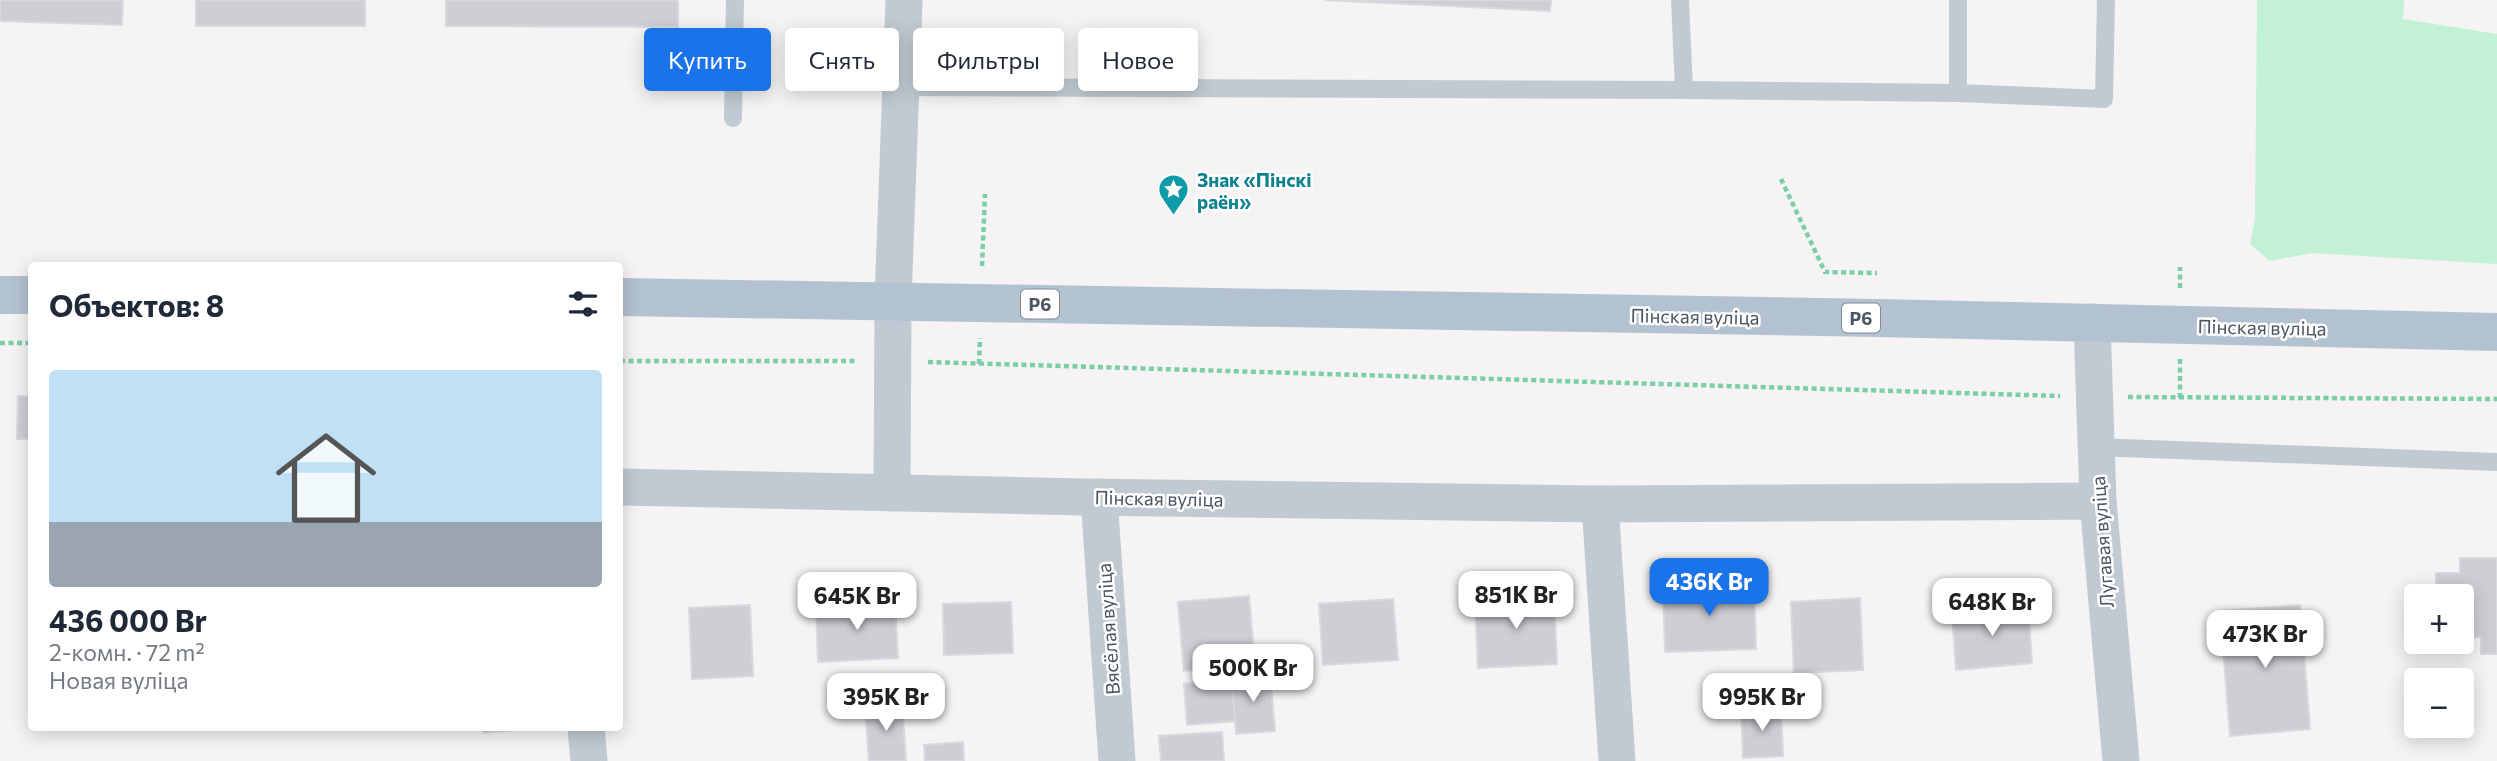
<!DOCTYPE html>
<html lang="ru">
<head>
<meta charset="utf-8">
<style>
	:root { --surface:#fff; --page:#f2f2f3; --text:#1f2937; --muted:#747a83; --line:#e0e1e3; --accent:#1a73e8 }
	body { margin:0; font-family:Commissioner,sans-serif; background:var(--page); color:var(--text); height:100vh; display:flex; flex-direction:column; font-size:26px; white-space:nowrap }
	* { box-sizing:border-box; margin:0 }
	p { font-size:23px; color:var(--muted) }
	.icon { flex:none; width:38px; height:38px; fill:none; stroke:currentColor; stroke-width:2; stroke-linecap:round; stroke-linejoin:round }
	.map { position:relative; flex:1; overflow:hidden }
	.side { position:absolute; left:28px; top:262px; width:595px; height:469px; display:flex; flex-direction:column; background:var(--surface); border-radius:7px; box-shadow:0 4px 18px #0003 }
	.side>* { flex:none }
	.hud { position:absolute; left:644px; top:28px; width:665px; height:63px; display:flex; gap:14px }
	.tools { position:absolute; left:2404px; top:584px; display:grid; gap:14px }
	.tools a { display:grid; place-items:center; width:70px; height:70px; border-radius:7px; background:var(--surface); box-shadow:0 4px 18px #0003; font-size:35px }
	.price { position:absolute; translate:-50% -60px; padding:0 16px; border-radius:14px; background:#fff; color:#222; font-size:23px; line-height:46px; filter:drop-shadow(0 2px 4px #0008) }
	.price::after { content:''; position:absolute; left:50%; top:42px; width:21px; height:16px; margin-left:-10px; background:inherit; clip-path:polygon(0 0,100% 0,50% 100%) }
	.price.selected { background:var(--accent); color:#fff }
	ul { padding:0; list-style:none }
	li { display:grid; align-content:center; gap:14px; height:371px; padding:0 21px }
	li+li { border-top:2px solid var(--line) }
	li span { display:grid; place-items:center; height:217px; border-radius:7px; color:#555 }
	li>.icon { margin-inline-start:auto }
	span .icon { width:126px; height:126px; fill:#fffc; stroke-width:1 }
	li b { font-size:30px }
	h2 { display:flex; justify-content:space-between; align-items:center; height:84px; padding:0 21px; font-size:30px }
	.pill { padding:0 24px; border-radius:7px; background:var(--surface); box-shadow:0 4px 18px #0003; font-size:24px; line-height:63px }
	.pill.selected { background:var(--accent); color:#fff }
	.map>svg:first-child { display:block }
</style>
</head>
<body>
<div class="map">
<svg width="2497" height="761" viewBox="0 0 2497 761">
	<rect width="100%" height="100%" fill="#f5f3f3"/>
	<path fill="#c3f1d5" d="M2257 0H2404L2403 19 2497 34V264L2312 253 2270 261 2250 244 2255 219Z"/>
	<g fill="#cdcfd5" stroke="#d7d9de" stroke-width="2">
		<path d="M0 0H123L122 25 0 21Z"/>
		<rect x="196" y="0" width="169" height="26"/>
		<path d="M446 0H678V27L446 26Z"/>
		<path d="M1325 0H1551L1550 11Z"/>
		<path d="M18 396 32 397V469L31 439H17Z"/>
		<path d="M2460 558H2497V654H2481V637L2462 638V597H2436V573H2460Z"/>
		<path d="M1754 584 1756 649 1665 652 1663 586Z"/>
		<path d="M1554 594 1557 664 1478 668 1475 598Z"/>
		<path d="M1249 596 1255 665 1184 671 1178 602Z"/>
		<path d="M1860 598 1863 670 1794 673 1791 602Z"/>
		<path d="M1393 599 1398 660 1323 665 1319 604Z"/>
		<path d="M895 602 898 658 818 662 816 606Z"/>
		<path d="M1011 602 1013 653 944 655 943 604Z"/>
		<path d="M750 605 753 676 692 679 689 608Z"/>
		<path d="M2300 605 2310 729 2230 736 2220 611Z"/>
		<path d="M2028 606 2032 663 1956 670 1952 613Z"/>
		<path d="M1270 674 1275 731 1236 734 1232 678Z"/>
		<path d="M1232 680 1235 721 1187 725 1184 684Z"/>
		<path d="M902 704 906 761H869L865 707Z"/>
		<path d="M1781 708 1783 756 1743 758 1741 710Z"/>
		<path d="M482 728H531L483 733Z"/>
		<path d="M1222 732 1224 761H1161L1159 736Z"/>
		<path d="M963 742 964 761H925L924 745Z"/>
	</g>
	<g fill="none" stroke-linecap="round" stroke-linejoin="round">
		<g stroke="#7ad0a6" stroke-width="4.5" stroke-dasharray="5 3.5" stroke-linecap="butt">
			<path d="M1781 179 1825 272 1877 273"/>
			<path d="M982 266 985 194"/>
			<path d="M2180 288V267"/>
			<path d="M0 343H32"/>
			<path d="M620 361H857"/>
			<path d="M928 362 2060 396"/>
			<path d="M979 364 980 338"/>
			<path d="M2128 397 2497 399"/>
			<path d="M2180 398V359"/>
		</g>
		<g stroke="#c1cad2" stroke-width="18">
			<path d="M1958 0V93L2104 99 2106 0"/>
			<path d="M901 87 1684 90 1680 0"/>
			<path d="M1684 90 1958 93"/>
			<path d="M733 118 735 0"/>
			<path d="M2096 447 2497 462"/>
		</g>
		<g stroke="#c1cad2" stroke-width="37">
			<path d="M2092 322 2098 501 2121 761"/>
			<path d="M620 487 1084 497 1600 504 2098 501"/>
			<path d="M892 493 893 301 904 0"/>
			<path d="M1099 497 1117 761"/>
			<path d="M1600 504 1617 761"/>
			<path d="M586 728 589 761"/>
		</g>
		<g stroke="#b3c2d1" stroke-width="38">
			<path d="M0 295H32"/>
			<path d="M620 297 1878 318 2497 332"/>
		</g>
	</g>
	<defs>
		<symbol id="sight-pin" viewBox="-11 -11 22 30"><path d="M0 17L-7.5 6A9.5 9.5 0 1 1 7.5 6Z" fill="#0f9aa8" stroke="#fff"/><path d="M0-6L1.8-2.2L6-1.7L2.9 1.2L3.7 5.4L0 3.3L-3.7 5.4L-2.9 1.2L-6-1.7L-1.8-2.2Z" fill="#fff"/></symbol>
	</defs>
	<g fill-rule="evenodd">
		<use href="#sight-pin" x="1156" y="172" width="35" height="47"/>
	</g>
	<g text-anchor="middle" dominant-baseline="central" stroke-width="5" stroke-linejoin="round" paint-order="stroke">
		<g fill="#fff" stroke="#808990" stroke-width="2">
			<rect x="1021" y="289.5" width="38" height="29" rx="5"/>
			<rect x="1842" y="303.5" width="38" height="29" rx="5"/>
		</g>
		<g font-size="18" font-weight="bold" fill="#4a5661">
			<text x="1040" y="304">Р6</text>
			<text x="1861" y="318">Р6</text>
		</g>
		<g font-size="19" font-weight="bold" fill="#0d838f" stroke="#fff" text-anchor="start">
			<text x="1197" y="179">Знак «Пінскі<tspan x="1197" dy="22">раён»</tspan></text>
		</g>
		<g font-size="19" fill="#4a5661" stroke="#fff">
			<text transform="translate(1695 316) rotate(1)">Пінская вуліца</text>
			<text transform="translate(2262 327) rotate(1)">Пінская вуліца</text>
			<text transform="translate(1159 498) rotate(1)">Пінская вуліца</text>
			<text transform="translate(2102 542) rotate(-94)">Лугавая вуліца</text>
			<text transform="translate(1108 629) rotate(-94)">Вясёлая вуліца</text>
		</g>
	</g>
</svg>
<div class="tools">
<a>+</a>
<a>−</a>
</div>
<b class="price selected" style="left:1709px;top:618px">436K Br</b>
<b class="price" style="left:1516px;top:631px">851K Br</b>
<b class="price" style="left:857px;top:632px">645K Br</b>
<b class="price" style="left:1992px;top:638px">648K Br</b>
<b class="price" style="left:2265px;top:670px">473K Br</b>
<b class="price" style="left:1253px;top:704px">500K Br</b>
<b class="price" style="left:886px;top:733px">395K Br</b>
<b class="price" style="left:1762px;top:733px">995K Br</b>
<div class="hud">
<a class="pill selected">Купить</a>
<a class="pill">Снять</a>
<a class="pill">Фильтры</a>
<a class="pill">Новое</a>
</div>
<section class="side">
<h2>Объектов: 8<svg class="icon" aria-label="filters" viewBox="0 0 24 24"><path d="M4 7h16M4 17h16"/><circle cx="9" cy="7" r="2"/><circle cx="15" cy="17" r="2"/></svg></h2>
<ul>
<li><span style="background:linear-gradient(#bfe0f5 70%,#9aa5b1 0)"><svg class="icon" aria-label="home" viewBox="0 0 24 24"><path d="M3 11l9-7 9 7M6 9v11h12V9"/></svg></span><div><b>436 000 Br</b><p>2-комн. · 72 m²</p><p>Новая вуліца</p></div></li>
</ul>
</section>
</div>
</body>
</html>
